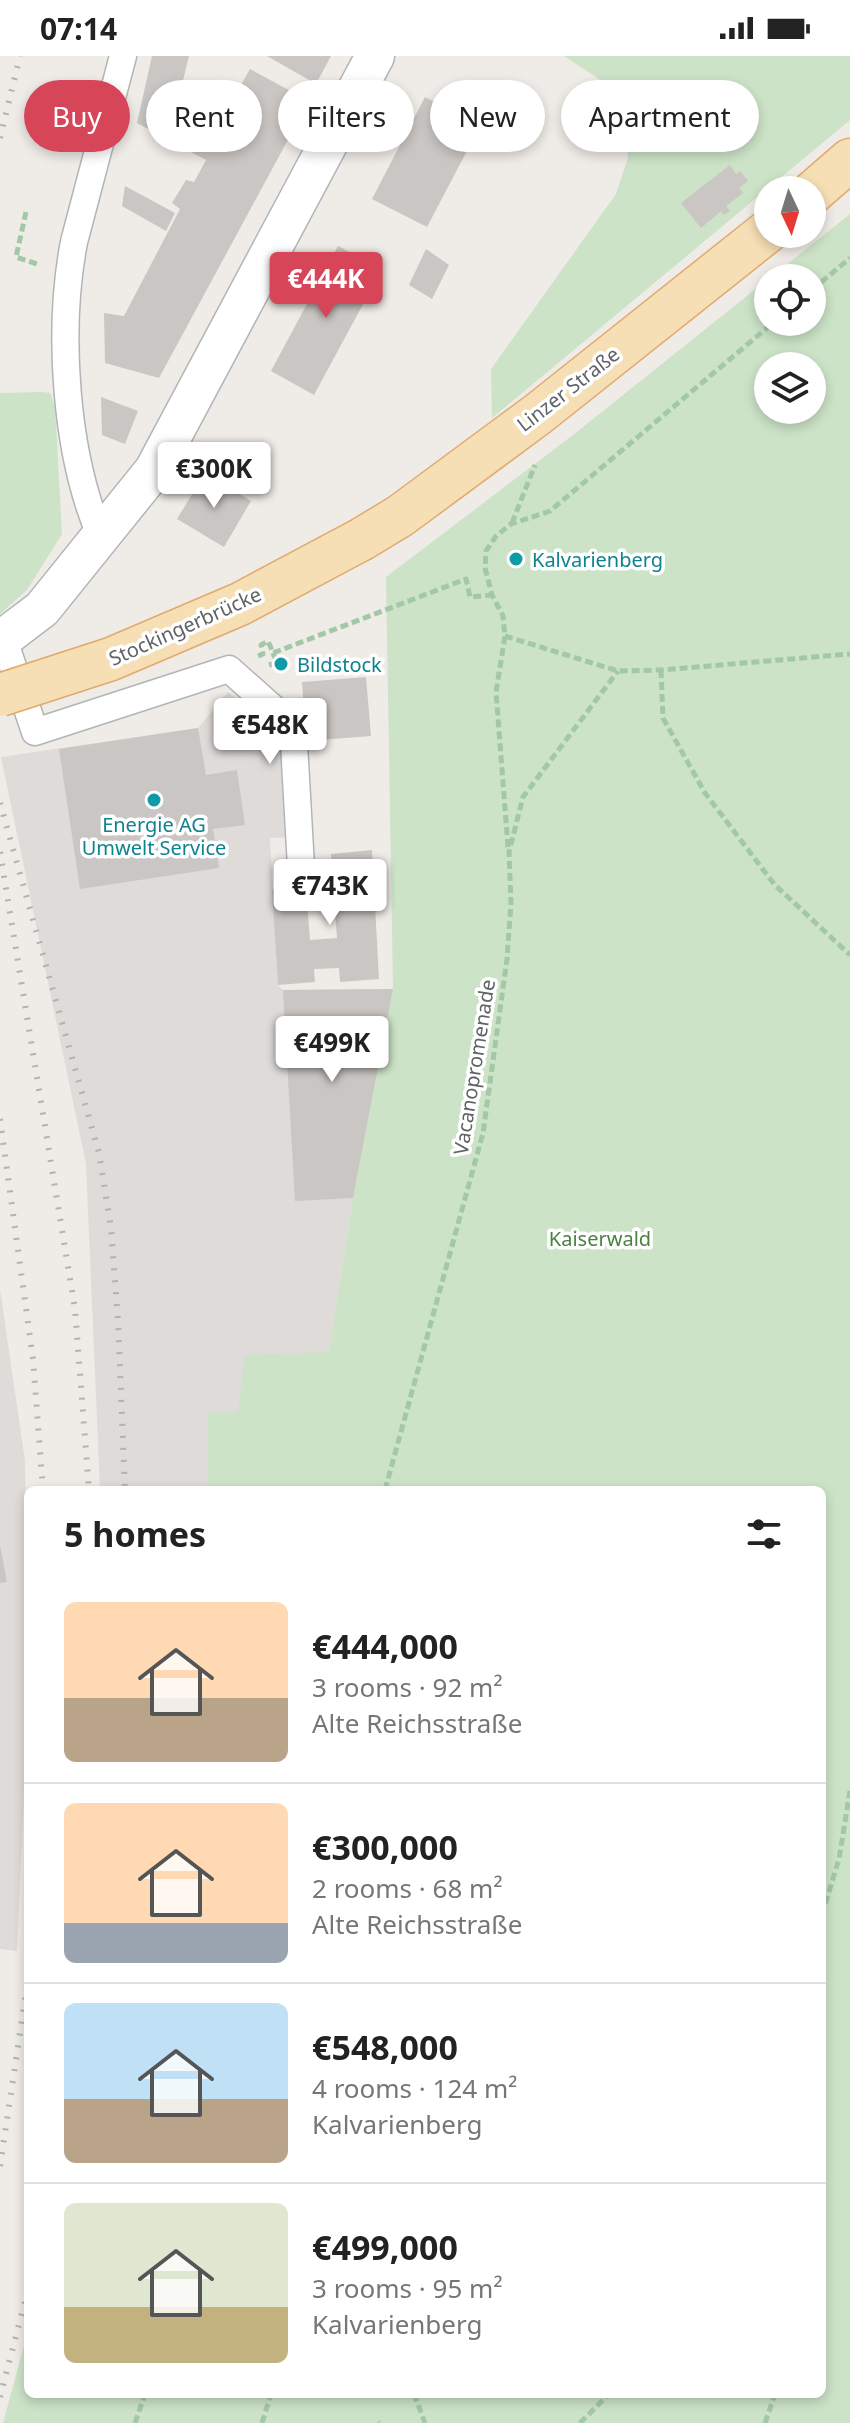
<!DOCTYPE html>
<html lang="en">
<head>
<meta charset="utf-8">
<style>
	:root { --surface:#fff; --page:#f6f6f6; --text:#222; --muted:#767676; --line:#e0e0e0; --accent:#d64658 }
	body { margin:0; font-family:"Noto Sans",sans-serif; background:var(--page); color:var(--text); height:100vh; display:flex; flex-direction:column; font-size:30px; white-space:nowrap }
	* { box-sizing:border-box; margin:0 }
	p { font-size:26px; color:var(--muted) }
	.icon { flex:none; width:44px; height:44px; fill:none; stroke:currentColor; stroke-width:2; stroke-linecap:round; stroke-linejoin:round }
	.map { position:relative; flex:1; overflow:hidden }
	.panel { position:absolute; left:24px; top:1430px; width:802px; height:912px; display:flex; flex-direction:column; background:var(--surface); border-radius:12px; box-shadow:0 4px 12px #0003 }
	.panel>* { flex:none }
	.top-card { position:absolute; left:24px; top:24px; width:802px; height:72px; display:flex; gap:16px }
	.needle { width:52px; rotate:176deg }
	.controls { position:absolute; left:754px; top:120px; display:grid; gap:16px }
	.controls a { display:grid; place-items:center; width:72px; height:72px; border-radius:50%; background:var(--surface); box-shadow:0 4px 12px #0003; font-size:40px }
	.price { position:absolute; translate:-50% -68px; padding:0 18px; border-radius:8px; background:#fff; color:#222; font-size:26px; line-height:52px; filter:drop-shadow(0 2px 4px #0008) }
	.price::after { content:''; position:absolute; left:50%; top:48px; width:24px; height:18px; margin-left:-12px; background:inherit; clip-path:polygon(0 0,100% 0,50% 100%) }
	.price.selected { background:var(--accent); color:#fff }
	ul { padding:0; list-style:none }
	li { display:flex; align-items:center; gap:24px; height:200px; padding:0 40px }
	li+li { border-top:2px solid var(--line) }
	li span { display:grid; place-items:center; flex:none; width:224px; height:160px; border-radius:12px; color:#555 }
	li>.icon { margin-inline-start:auto }
	span .icon { width:96px; height:96px; fill:#fffc; stroke-width:1 }
	li b { font-size:34px }
	h2 { display:flex; justify-content:space-between; align-items:center; height:96px; padding:0 40px; font-size:34px }
	.tag { padding:0 28px; border-radius:36px; background:var(--surface); box-shadow:0 4px 12px #0003; font-size:28px; line-height:72px }
	.tag.selected { background:var(--accent); color:#fff }
	.status { display:flex; justify-content:space-between; align-items:center; height:56px; padding:0 40px; background:var(--surface); direction:ltr }
	.status svg { height:22px; fill:currentColor }
	.map>svg:first-child { display:block }
</style>
</head>
<body>
<div class="status"><b>07:14</b><svg viewBox="0 0 49 12"><path d="M0 12V9h3v3zM5 12V6h3v6zM10 12V3h3v9zM15 12V0h3v12zM26 1h20v11H26zM47 4h2v5h-2z"/></svg></div>
<div class="map">
<svg width="850" height="2367" viewBox="0 0 850 2367">
	<rect width="100%" height="100%" fill="#efebe7"/>
	<g fill="#dedbd9">
		<path d="M228 636 283 685 289 781 270 782 278 929 283 934 393 933 353 1142 329 1297 238 1355 208 1358V1434H100L86 1108 1 701 198 672Z"/>
		<path d="M0 1233 25 1405 28 1651 17 1895 0 1893Z"/>
	</g>
	<g fill="#cce3c7" fill-rule="evenodd">
		<path d="M564 0H850V64L492 362 491 313 616 138 628 101 626 57 599 23Z"/>
		<path d="M850 158V2367H3L28 2275V2338H822V1434H208V1357L238 1355 245 1299 329 1296 353 1142 393 933 386 521 573 379 768 223V266H812V222H770ZM768 310H812V354H768Z"/>
		<path d="M42 336 50 337 55 350 62 478 27 534 0 558V337Z"/>
	</g>
	<g fill="#cac6c3">
		<path d="M152 0H189L177 49 223 72 232 56 222 51 235 25 241 29 250 13 309 45 159 322 105 307 104 257 124 260 180 153 172 147 186 124 194 126 206 104 137 67Z"/>
		<path d="M267 0H331L316 28Z"/>
		<path d="M425 41 480 70 427 171 372 143Z"/>
		<path d="M730 109 736 118 740 115 748 125 739 132 743 137 726 150 730 155 724 159 721 155 701 172 681 147Z"/>
		<path d="M125 130 175 157 166 175 122 150Z"/>
		<path d="M338 190 382 213 314 339 271 315Z"/>
		<path d="M426 193 449 209 432 243 409 229Z"/>
		<path d="M101 341 138 355 125 388 102 379Z"/>
		<path d="M205 417 251 445 224 491 177 463Z"/>
		<path d="M366 621 371 680 306 685 302 626Z"/>
		<path d="M198 672 206 719 237 714 245 769 213 773 219 812 80 833 59 693Z"/>
		<path d="M372 794 379 923 340 926 339 912 314 913 315 926 278 929 272 834 306 832 310 884 337 882 331 798Z"/>
		<path d="M393 933 353 1142 295 1145 283 934Z"/>
		<path d="M0 1489 7 1526 0 1527Z"/>
	</g>
	<g fill="none" stroke-linecap="round" stroke-linejoin="round">
		<defs>
			<g id="street">
				<path d="M101 481C65 398 57 275 74 186L123 0"/>
				<path d="M4 584 35 676 229 613 293 670 301 811"/>
			</g>
			<path id="secondary" d="M0 585 42 553 154 414 375 0"/>
			<g id="primary">
				<path d="M812 137 850 104"/>
				<path d="M362 483 400 460 538 358 768 175"/>
			</g>
		</defs>
		<use href="#street" stroke="#b2b5b7" stroke-width="29"/>
		<use href="#secondary" stroke="#b1b5b8" stroke-width="41"/>
		<use href="#primary" stroke="#e2a96d" stroke-width="45"/>
		<g stroke="#a3c8a7" stroke-width="5" stroke-dasharray="8 4" stroke-linecap="butt">
			<path d="M26 156 16 201 40 209"/>
			<path d="M812 234 850 202"/>
			<path d="M512 467 535 409"/>
			<path d="M505 580 618 615 661 614 850 598"/>
			<path d="M258 600 263 598 261 589 268 585 273 597 466 523 470 541 492 539"/>
			<path d="M269 609 277 607 273 597"/>
			<path d="M661 614 663 662 705 737 774 828 850 899"/>
			<path d="M508 791 496 636 505 580 503 560 492 539 485 512 486 495 496 480 511 468 550 455 774 266"/>
			<path d="M385 1434 483 1077 507 903 511 847 509 796 523 741 618 615"/>
			<path d="M822 1859 839 1803 850 1735"/>
			<path d="M414 2338 425 2367"/>
			<path d="M378 2366 379 2367"/>
			<path d="M135 2367 145 2338"/>
			<path d="M262 2367 271 2338"/>
			<path d="M580 2367 609 2338"/>
			<path d="M765 2367 775 2338"/>
		</g>
		<use href="#street" stroke="#fff" stroke-width="26"/>
		<use href="#secondary" stroke="#fff" stroke-width="38"/>
		<use href="#primary" stroke="#f6deb5" stroke-width="42"/>
		<g stroke="#b2b3b3" stroke-width="6" stroke-dasharray="2 10" stroke-linecap="butt">
			<path d="M0 82 20 0"/>
			<path d="M0 747 99 1097 111 1172 118 1265 125 1434"/>
			<path d="M0 796 75 1253 89 1434"/>
			<path d="M0 1063 33 1303 43 1434"/>
			<path d="M0 2110 28 1924"/>
			<path d="M0 2341 28 2234"/>
		</g>
		<defs>
			<path id="primary-bridge" d="M0 639 111 603 240 548 362 483"/>
		</defs>
		<use href="#primary-bridge" stroke="#e2a96d" stroke-width="45" stroke-linecap="butt"/>
		<use href="#primary-bridge" stroke="#f6deb5" stroke-width="42"/>
	</g>
	<g fill="#0f9aa8" stroke="#fff" stroke-width="3">
		<circle cx="516" cy="503" r="8"/>
		<circle cx="281" cy="608" r="8"/>
		<circle cx="154" cy="744" r="8"/>
	</g>
	<g text-anchor="middle" dominant-baseline="central" stroke-width="7" stroke-linejoin="round" paint-order="stroke">
		<g font-size="20" fill="#5e6365" stroke="#fff">
			<text transform="translate(568 333) rotate(-38)">Linzer Straße</text>
			<text transform="translate(185 570) rotate(-24)">Stockingerbrücke</text>
			<text transform="translate(474 1011) rotate(-81)">Vacanopromenade</text>
		</g>
		<g font-size="20" fill="#0d838f" stroke="#fff" text-anchor="start">
			<text x="532" y="503">Kalvarienberg</text>
			<text x="297" y="608">Bildstock</text>
			<text x="154" y="768" text-anchor="middle">Energie AG<tspan x="154" dy="23">Umwelt Service</tspan></text>
		</g>
		<g font-size="20" fill="#4b8240" stroke="#fff">
			<text x="600" y="1182">Kaiserwald</text>
		</g>
	</g>
</svg>
<div class="controls">
<a><svg class="needle" viewBox="-14 -14 28 28"><path d="M0-13l5 13h-10z" fill="#e53935"/><path d="M0 13l5-13h-10z" fill="#767676"/></svg></a>
<a><svg class="icon" aria-label="locate" viewBox="0 0 24 24"><circle cx="12" cy="12" r="6"/><path d="M12 2v4M12 18v4M2 12h4M18 12h4"/></svg></a>
<a><svg class="icon" aria-label="layers" viewBox="0 0 24 24"><path d="M12 4l9 5-9 5-9-5zM3 14l9 5 9-5"/></svg></a>
</div>
<b class="price selected" style="left:326px;top:264px">€444K</b>
<b class="price" style="left:214px;top:454px">€300K</b>
<b class="price" style="left:270px;top:710px">€548K</b>
<b class="price" style="left:330px;top:871px">€743K</b>
<b class="price" style="left:332px;top:1028px">€499K</b>
<div class="top-card">
<a class="tag selected">Buy</a>
<a class="tag">Rent</a>
<a class="tag">Filters</a>
<a class="tag">New</a>
<a class="tag">Apartment</a>
</div>
<section class="panel">
<h2>5 homes<svg class="icon" aria-label="filters" viewBox="0 0 24 24"><path d="M4 7h16M4 17h16"/><circle cx="9" cy="7" r="2"/><circle cx="15" cy="17" r="2"/></svg></h2>
<ul>
<li><span style="background:linear-gradient(#ffd9b3 60%,#b9a48a 0)"><svg class="icon" aria-label="home" viewBox="0 0 24 24"><path d="M3 11l9-7 9 7M6 9v11h12V9"/></svg></span><div><b>€444,000</b><p>3 rooms · 92 m²</p><p>Alte Reichsstraße</p></div></li>
<li><span style="background:linear-gradient(#ffd9b3 75%,#9aa5b1 0)"><svg class="icon" aria-label="home" viewBox="0 0 24 24"><path d="M3 11l9-7 9 7M6 9v11h12V9"/></svg></span><div><b>€300,000</b><p>2 rooms · 68 m²</p><p>Alte Reichsstraße</p></div></li>
<li><span style="background:linear-gradient(#bfe0f5 60%,#b9a48a 0)"><svg class="icon" aria-label="home" viewBox="0 0 24 24"><path d="M3 11l9-7 9 7M6 9v11h12V9"/></svg></span><div><b>€548,000</b><p>4 rooms · 124 m²</p><p>Kalvarienberg</p></div></li>
<li><span style="background:linear-gradient(#dfe7d0 65%,#c2b280 0)"><svg class="icon" aria-label="home" viewBox="0 0 24 24"><path d="M3 11l9-7 9 7M6 9v11h12V9"/></svg></span><div><b>€499,000</b><p>3 rooms · 95 m²</p><p>Kalvarienberg</p></div></li>
</ul>
</section>
</div>
</body>
</html>
